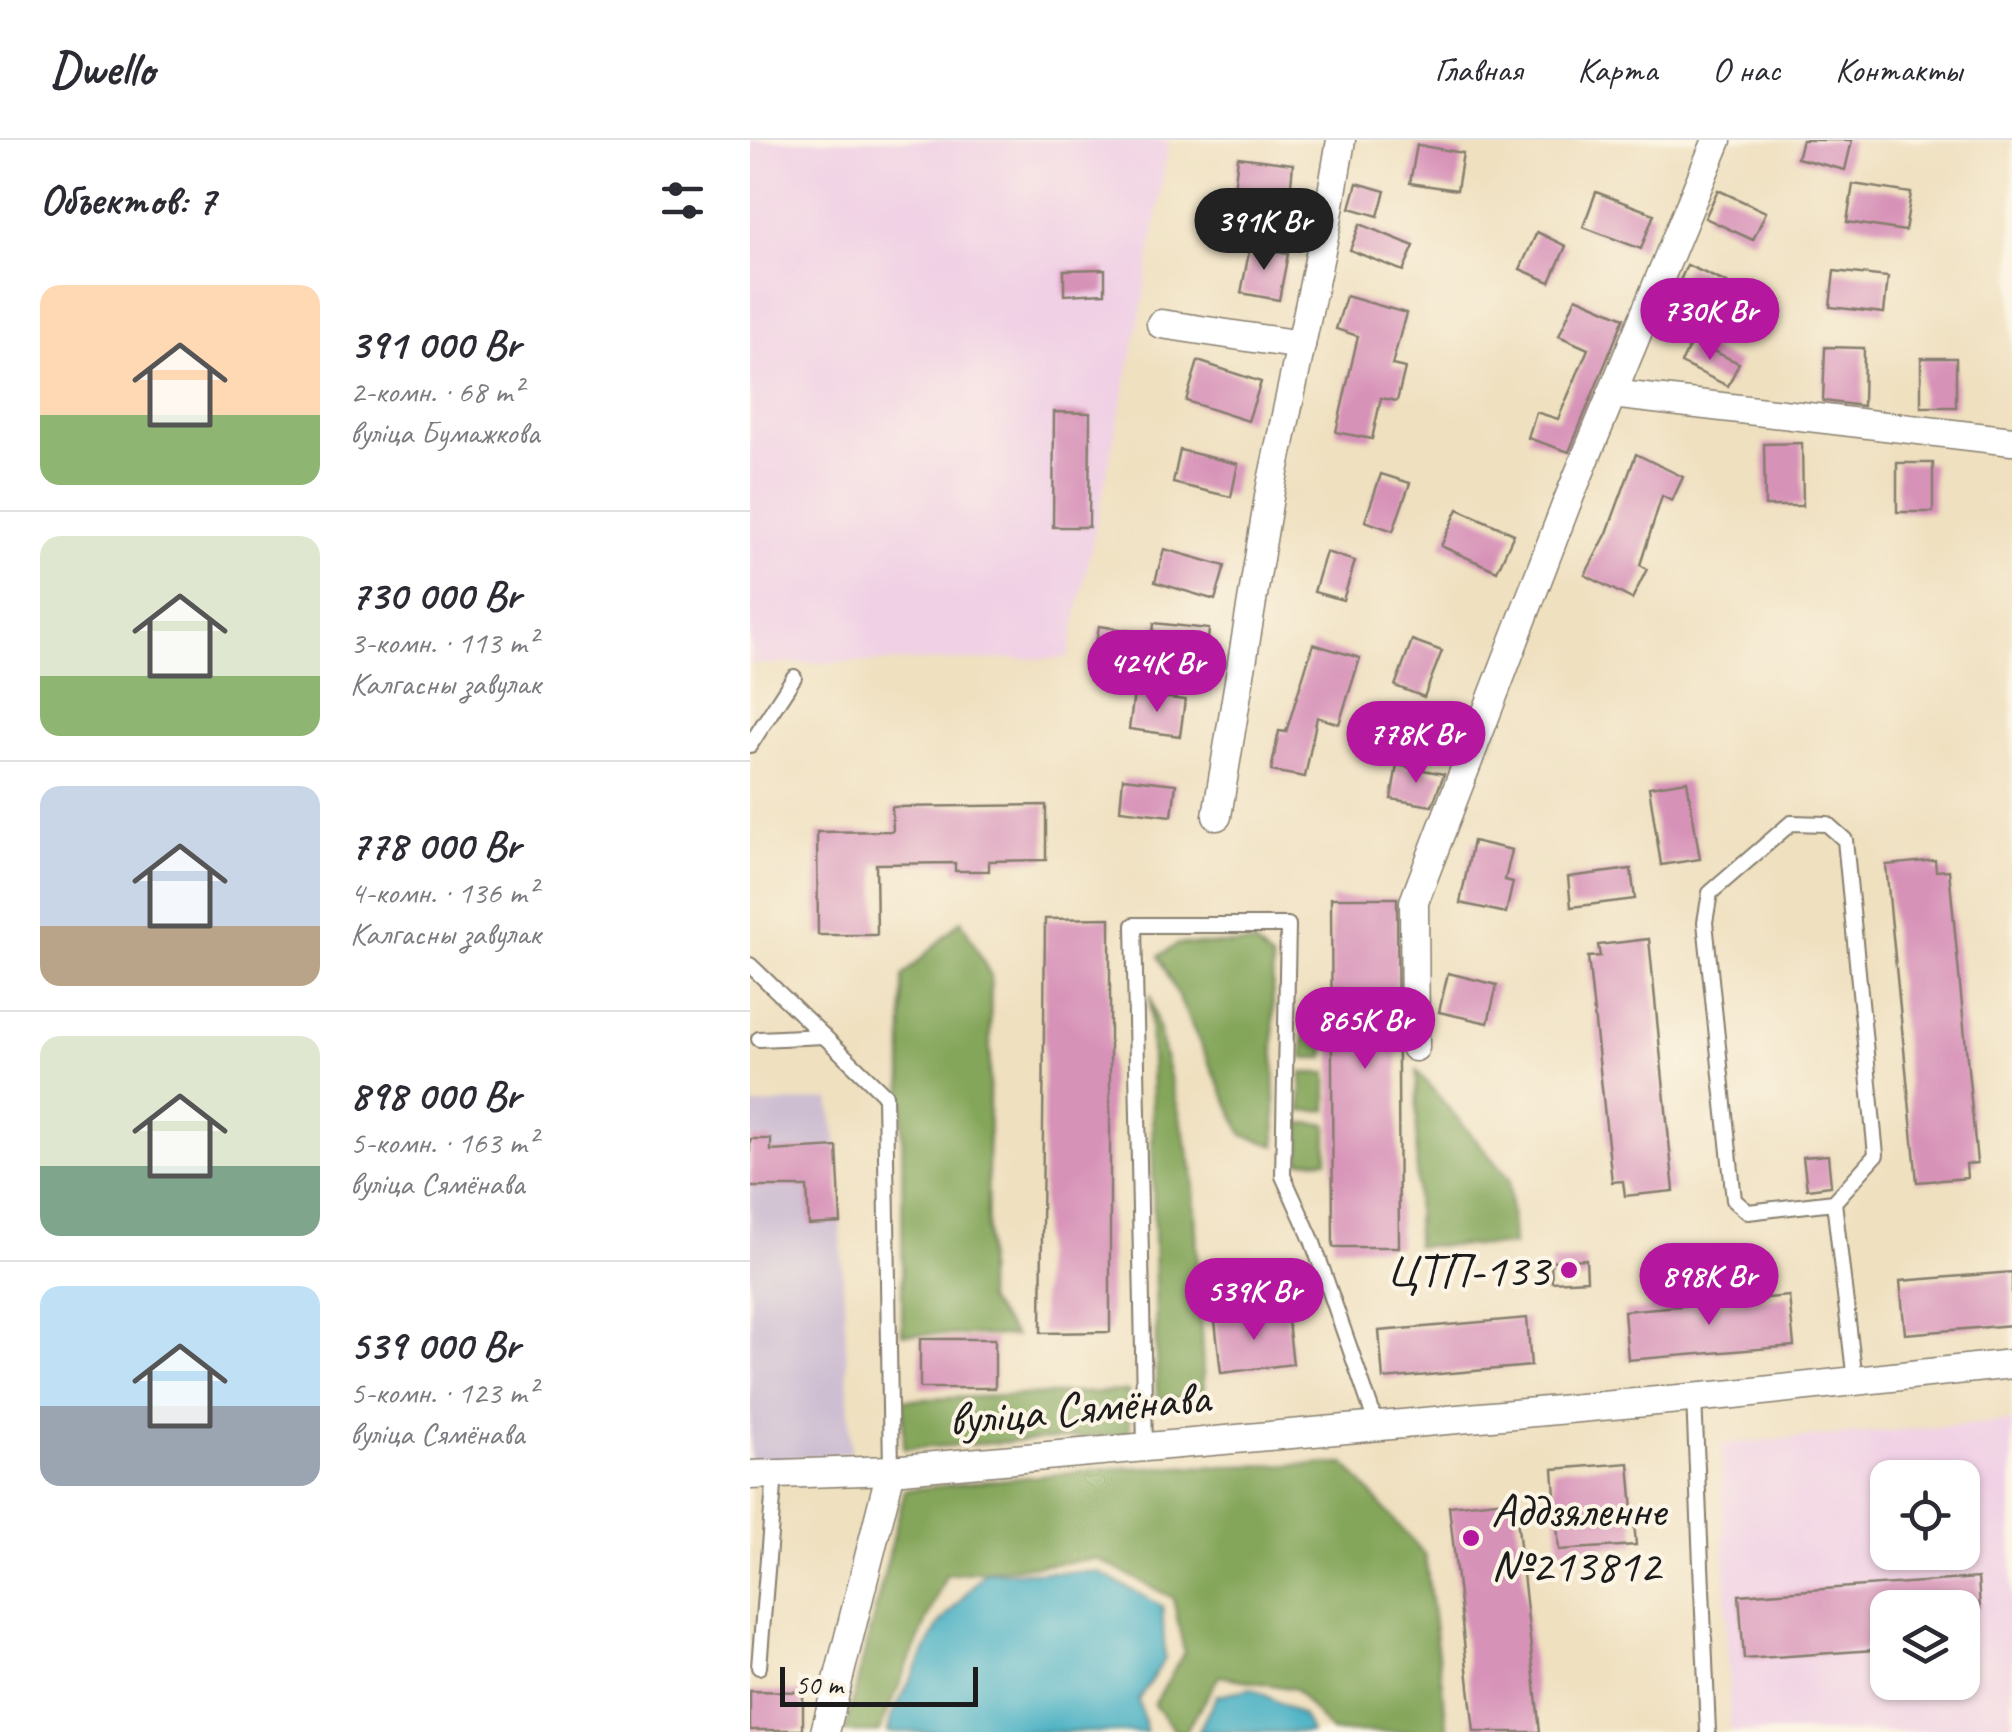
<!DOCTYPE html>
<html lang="ru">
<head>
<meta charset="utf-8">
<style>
	:root { --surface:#fff; --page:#f7f7f7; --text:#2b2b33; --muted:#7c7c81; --line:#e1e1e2; --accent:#b5179e }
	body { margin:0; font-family:Caveat,sans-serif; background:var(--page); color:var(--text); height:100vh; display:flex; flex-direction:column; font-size:38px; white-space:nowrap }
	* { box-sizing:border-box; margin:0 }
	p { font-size:32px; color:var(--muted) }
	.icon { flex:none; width:55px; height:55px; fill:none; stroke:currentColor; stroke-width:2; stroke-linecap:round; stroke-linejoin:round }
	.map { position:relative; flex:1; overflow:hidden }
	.panel { display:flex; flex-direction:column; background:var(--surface); width:750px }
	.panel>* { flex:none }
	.fabs { position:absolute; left:1120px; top:1320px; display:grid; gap:20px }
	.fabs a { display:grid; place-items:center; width:110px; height:110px; border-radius:20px; background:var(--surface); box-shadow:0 2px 8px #0004; font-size:50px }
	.scale { position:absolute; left:30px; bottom:25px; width:198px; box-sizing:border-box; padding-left:10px; border:5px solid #1c1c1c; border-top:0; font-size:28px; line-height:35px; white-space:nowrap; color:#1c1c1c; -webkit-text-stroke:8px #fcf5e5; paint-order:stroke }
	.price { position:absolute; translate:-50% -85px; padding:0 22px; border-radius:35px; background:var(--accent); color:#fff; font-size:32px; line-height:65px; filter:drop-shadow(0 2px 5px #0008) }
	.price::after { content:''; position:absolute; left:50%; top:60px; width:30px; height:22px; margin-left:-15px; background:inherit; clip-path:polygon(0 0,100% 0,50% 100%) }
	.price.selected { background:#222; color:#fff }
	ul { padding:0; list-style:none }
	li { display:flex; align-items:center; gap:30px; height:250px; padding:0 40px }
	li+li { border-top:2px solid var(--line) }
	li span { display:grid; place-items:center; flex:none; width:280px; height:200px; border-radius:20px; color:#555 }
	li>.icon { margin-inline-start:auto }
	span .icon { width:120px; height:120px; fill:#fffc; stroke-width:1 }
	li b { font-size:42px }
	h2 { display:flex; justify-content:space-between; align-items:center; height:120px; padding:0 40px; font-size:42px }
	header { display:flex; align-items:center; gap:60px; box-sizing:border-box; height:140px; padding:0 50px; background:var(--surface); border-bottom:2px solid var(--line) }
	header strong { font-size:48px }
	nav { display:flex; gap:55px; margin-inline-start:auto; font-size:35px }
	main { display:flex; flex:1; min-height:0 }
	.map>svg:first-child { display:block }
</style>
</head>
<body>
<header>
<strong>Dwello</strong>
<nav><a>Главная</a><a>Карта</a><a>О нас</a><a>Контакты</a></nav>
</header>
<main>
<section class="panel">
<h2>Объектов: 7<svg class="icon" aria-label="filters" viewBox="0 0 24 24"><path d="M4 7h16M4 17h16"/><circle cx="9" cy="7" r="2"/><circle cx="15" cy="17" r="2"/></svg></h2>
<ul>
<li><span style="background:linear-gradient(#ffd9b3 65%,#8fb573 0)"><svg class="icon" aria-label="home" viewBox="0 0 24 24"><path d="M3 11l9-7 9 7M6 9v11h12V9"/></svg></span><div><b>391 000 Br</b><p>2-комн. · 68 m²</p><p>вуліца Бумажкова</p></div></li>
<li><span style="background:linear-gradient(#dfe7d0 70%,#8fb573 0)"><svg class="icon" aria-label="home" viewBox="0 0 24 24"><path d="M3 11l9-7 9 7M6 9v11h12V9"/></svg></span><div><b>730 000 Br</b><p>3-комн. · 113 m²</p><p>Калгасны завулак</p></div></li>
<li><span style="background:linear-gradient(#c9d6e8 70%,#b9a48a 0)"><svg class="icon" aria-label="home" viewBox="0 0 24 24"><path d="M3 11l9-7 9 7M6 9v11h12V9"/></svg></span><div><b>778 000 Br</b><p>4-комн. · 136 m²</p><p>Калгасны завулак</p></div></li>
<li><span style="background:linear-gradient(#dfe7d0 65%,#7fa58c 0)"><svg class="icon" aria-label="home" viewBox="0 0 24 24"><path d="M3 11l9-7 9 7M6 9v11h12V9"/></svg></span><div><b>898 000 Br</b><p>5-комн. · 163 m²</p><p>вуліца Сямёнава</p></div></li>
<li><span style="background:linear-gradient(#bfe0f5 60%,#9aa5b1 0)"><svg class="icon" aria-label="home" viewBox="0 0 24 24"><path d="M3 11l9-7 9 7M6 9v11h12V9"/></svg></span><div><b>539 000 Br</b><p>5-комн. · 123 m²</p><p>вуліца Сямёнава</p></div></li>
</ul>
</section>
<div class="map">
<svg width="1262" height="1592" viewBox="0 0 1262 1592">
	<rect width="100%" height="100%" fill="#fcf5e5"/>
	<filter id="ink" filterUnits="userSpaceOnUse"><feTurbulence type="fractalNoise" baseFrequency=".01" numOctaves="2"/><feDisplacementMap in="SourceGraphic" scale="20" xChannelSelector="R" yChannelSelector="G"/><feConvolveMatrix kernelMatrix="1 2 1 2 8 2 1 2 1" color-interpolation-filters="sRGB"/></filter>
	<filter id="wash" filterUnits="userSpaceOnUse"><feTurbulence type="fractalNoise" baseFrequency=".0048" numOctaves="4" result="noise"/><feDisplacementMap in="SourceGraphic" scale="40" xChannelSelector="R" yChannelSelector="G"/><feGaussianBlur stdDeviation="2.25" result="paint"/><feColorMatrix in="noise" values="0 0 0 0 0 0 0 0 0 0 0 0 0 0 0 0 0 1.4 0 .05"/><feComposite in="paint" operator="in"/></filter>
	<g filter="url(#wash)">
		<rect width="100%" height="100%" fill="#efe0c0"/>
		<g fill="#f0d0e5" fill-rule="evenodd">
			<path d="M0 0H419L393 161 318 518 0 524Z"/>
			<path d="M1262 1281V1592H980L971 1304ZM1138 1338H1212V1412H1138ZM1138 1468H1212V1542H1138Z"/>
		</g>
		<path fill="#cebed2" d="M80 959 87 1007 101 1313 0 1321V966Z"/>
		<g fill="#84a65a" stroke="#50613b" stroke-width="2.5">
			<path d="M211 780 241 836 236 1160 265 1196 152 1194 153 836Z"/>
			<path d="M428 804H505L522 820 526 1006 493 995 409 816Z"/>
			<path d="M400 855 443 1030 454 1254 407 1260Z"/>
			<path d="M576 871 575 918H553L555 872Z"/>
			<path d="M667 931 759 1039 763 1105 666 1106Z"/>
			<path d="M552 933H577V970L551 971Z"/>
			<path d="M551 983 577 984V1020L550 1021Z"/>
			<path d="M378 1251 380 1294 154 1309 153 1260Z"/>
			<path d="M595 1324 675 1415 698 1592H581L545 1549 469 1536 435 1592H426L404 1565 434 1512 423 1458 347 1419 196 1435 129 1592H95L155 1350 364 1328Z"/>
		</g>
		<g fill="#45afc3" stroke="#306670" stroke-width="2.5">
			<path d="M235 1432H348L412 1466 415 1519 388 1560 397 1592H138L141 1578 188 1486Z"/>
			<path d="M502 1548 553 1576 561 1592H448L467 1555Z"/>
		</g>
		<g id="blocks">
			<g fill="#d792b8">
				<path d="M1052 0H1102L1095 30 1047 18Z"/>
				<path d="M667 5 713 13 707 50 660 43Z"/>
				<path d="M488 17 543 24 539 64 483 58Z"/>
				<path d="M607 43 635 51 628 76 600 68Z"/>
				<path d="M1103 44 1161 53 1155 91 1097 82Z"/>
				<path d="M968 50 1016 72 1003 100 955 78Z"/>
				<path d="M846 52 904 74 891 109 833 87Z"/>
				<path d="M610 84 664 106 653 131 600 110Z"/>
				<path d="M787 92 816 106 800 142 770 129Z"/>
				<path d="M500 107 538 114 529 160 491 153Z"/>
				<path d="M937 125 977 143 960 183 919 165Z"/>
				<path d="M355 129V153L314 155V130Z"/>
				<path d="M1084 131 1138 137 1134 173 1080 167Z"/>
				<path d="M596 156 656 173 642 225 655 228 647 261 631 258 622 299 586 292 608 196 586 189Z"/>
				<path d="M826 157 874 178 819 312 778 298 786 272 808 279 838 209 809 196Z"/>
				<path d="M942 201 989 223 978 246 931 223Z"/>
				<path d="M1075 207 1114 208 1113 266 1073 261Z"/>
				<rect x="1171" y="218" width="35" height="49"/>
				<path d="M448 221 511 242 498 281 436 261Z"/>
				<path d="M304 272 340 273 339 387H303Z"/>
				<path d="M1052 303 1053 366H1015L1014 304Z"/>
				<path d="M430 310 488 324 481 357 423 343Z"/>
				<path d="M886 314 933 337 922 361 912 356 890 425 897 429 882 459 835 435 857 393Z"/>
				<rect x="1147" y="323" width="36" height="49"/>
				<path d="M631 334 660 343 643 391 615 381Z"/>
				<path d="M708 369 764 394 747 431 691 406Z"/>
				<path d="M414 409 475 426 465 460 405 442Z"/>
				<path d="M576 412 605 421 593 460 564 452Z"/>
				<path d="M404 483 459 489 456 521 387 514 382 547 340 540 349 486 403 494Z"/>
				<path d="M662 500 692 511 674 557 645 546Z"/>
				<path d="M563 504 610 518 589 584 567 577 555 637 521 631 529 591 536 592Z"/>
				<path d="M384 554 435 560 430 596 379 589Z"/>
				<path d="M647 625 694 634 682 666 641 659Z"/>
				<path d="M373 638 426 644 422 676 370 670Z"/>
				<path d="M937 641 950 719 911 725 899 647Z"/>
				<path d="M296 665V720L239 721V731H205V723L126 724 127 795H68L67 692 143 691 142 667Z"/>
				<path d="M723 701 762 710 755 740 763 742 756 773 710 763Z"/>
				<path d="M1185 720 1186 731 1199 730 1227 1023 1216 1024 1217 1038 1167 1042 1136 725Z"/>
				<path d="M881 729 885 759 821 767 818 737Z"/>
				<path d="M581 758H647L649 1107H583Z"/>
				<path d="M360 778V1192L291 1193 295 779Z"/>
				<path d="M899 799 924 1051 875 1056 873 1041 862 1042 838 817 850 816 848 805Z"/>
				<path d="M698 833 747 845 738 883 689 872Z"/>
				<path d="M0 999H21V1011L87 1007 91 1083 59 1085 57 1047H0Z"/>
				<path d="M1078 1015 1081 1046 1057 1049 1053 1017Z"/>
				<path d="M836 1119 837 1140 802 1142 801 1121Z"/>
				<path d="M1262 1132V1185L1155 1194 1150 1141Z"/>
				<path d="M1039 1156 1044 1206 878 1220 874 1171Z"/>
				<path d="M537 1173 543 1224 471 1233 465 1181Z"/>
				<path d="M777 1178 781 1226 633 1239 629 1191Z"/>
				<rect x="170" y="1199" width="75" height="49"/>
				<path d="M879 1323 886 1405 809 1410 803 1329Z"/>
				<path d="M765 1359 790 1592H724L699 1366Z"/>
				<path d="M1228 1438 1230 1468H1138V1509L994 1519 989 1455Z"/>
				<path d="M0 1551 53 1552V1590H0Z"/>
			</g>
		</g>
	</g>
	<g filter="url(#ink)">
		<use href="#blocks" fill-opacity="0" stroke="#867e6e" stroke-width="2.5"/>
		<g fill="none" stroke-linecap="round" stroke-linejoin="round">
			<defs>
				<g id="service">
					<path d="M0 605 44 537"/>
					<path d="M0 825 135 955 141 1330"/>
					<path d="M9 899 74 896"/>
					<path d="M1084 1062 1126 1015 1095 700 1077 684 1041 683 960 753 955 782 984 1060 998 1072 1084 1062 1105 1241"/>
					<path d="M944 1257 958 1592"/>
					<path d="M395 1307 384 785H538L533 1036 562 1100 627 1286"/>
					<path d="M9 1527 25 1334"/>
				</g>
				<g id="minor">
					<path d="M411 184 551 205"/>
					<path d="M862 254 1262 301"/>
					<path d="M467 676 520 351 577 82 591 0"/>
					<path d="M665 907 664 762 816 365 967 0"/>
					<path d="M0 1335 141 1330 985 1254 1262 1224"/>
					<path d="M75 1592 141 1330"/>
				</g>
			</defs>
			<use href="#service" stroke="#867e6e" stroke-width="18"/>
			<use href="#minor" stroke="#867e6e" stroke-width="31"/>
			<use href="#service" stroke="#fff" stroke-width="14"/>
			<use href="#minor" stroke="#fff" stroke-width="28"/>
		</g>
	</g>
	<g fill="#b5179e" stroke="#fcf5e5" stroke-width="4">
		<circle cx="819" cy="1130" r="10"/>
		<circle cx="721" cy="1398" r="10"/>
	</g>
	<g text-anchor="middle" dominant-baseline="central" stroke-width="8" stroke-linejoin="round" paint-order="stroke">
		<g font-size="48" fill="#1c1c1c" stroke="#fcf5e5" text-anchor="end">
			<text x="799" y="1130">ЦТП-133</text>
			<text x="741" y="1370" text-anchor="start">Аддзяленне<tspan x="741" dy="55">№213812</tspan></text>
		</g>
		<g font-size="48" fill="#1c1c1c" stroke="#fcf5e5">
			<text transform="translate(329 1268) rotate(-5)">вуліца Сямёнава</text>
		</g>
	</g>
</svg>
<div class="fabs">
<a><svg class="icon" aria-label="locate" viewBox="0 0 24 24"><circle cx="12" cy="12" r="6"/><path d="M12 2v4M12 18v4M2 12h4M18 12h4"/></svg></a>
<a><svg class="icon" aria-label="layers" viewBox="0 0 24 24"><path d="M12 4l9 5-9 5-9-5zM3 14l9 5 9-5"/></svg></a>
</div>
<div class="scale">50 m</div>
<b class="price selected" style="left:514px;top:133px">391K Br</b>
<b class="price" style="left:960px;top:223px">730K Br</b>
<b class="price" style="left:407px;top:575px">424K Br</b>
<b class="price" style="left:666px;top:646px">778K Br</b>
<b class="price" style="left:615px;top:932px">865K Br</b>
<b class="price" style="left:959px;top:1188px">898K Br</b>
<b class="price" style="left:504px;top:1203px">539K Br</b>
</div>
</main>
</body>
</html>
